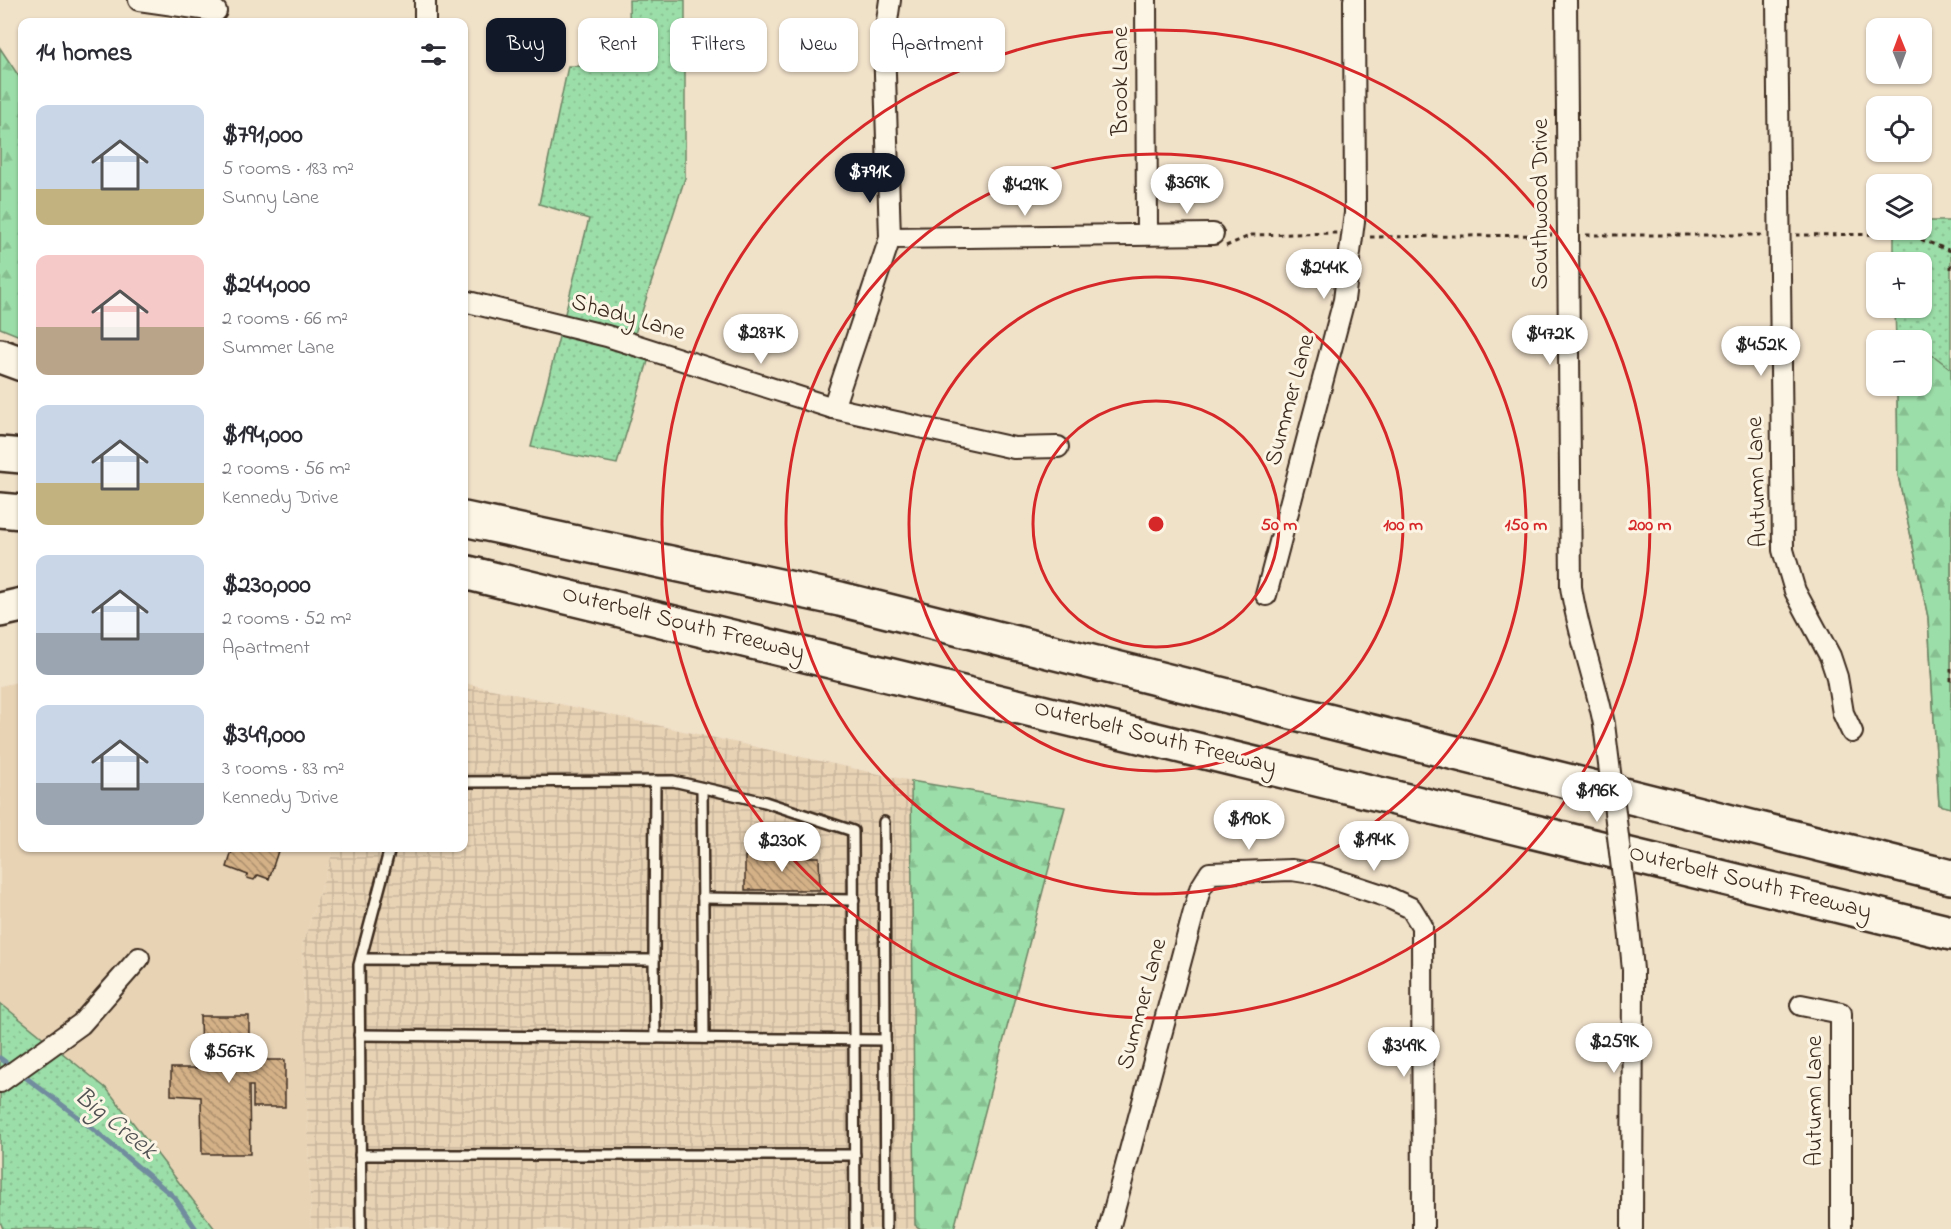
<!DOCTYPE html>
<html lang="en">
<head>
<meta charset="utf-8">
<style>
	:root { --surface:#fff; --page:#f7f7f7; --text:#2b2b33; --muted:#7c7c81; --accent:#111827 }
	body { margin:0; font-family:"Indie Flower",sans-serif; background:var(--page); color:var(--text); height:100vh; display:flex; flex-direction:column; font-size:22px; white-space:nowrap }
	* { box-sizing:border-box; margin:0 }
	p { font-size:20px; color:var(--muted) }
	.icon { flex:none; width:33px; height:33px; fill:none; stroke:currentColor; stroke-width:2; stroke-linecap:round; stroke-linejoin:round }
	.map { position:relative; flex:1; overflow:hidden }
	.sheet { position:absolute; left:18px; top:18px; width:450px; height:834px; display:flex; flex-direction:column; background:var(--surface); border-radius:12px; box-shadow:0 2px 4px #0004 }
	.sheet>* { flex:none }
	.guide { position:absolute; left:486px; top:18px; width:570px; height:54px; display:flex; gap:12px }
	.needle { width:39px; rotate:359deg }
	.tools { position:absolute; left:1866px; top:18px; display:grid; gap:12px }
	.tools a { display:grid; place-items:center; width:66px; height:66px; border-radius:12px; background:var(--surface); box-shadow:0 2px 4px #0004; font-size:30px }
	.price { position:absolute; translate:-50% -51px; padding:0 14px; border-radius:21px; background:#fff; color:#222; font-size:20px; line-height:39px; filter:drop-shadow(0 2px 3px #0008) }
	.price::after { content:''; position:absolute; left:50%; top:36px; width:18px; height:14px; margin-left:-9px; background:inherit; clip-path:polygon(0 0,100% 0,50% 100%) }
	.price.active { background:var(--accent); color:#fff }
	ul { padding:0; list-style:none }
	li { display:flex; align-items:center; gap:18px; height:150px; padding:0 18px }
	li span { display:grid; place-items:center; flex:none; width:168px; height:120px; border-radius:12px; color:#555 }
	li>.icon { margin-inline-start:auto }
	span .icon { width:72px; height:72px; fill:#fffc; stroke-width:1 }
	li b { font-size:26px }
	h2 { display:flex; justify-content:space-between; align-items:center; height:72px; padding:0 18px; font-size:26px }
	.pill { padding:0 21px; border-radius:12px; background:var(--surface); box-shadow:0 2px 4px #0004; font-size:21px; line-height:54px }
	.pill.active { background:var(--accent); color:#fff }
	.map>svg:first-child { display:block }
</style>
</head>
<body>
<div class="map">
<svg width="1951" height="1229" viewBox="0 0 1951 1229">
	<defs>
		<pattern id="industrial-grid" width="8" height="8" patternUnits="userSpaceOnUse" patternTransform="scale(1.5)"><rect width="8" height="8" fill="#e8d3b5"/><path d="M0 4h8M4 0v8" fill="none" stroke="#c8b59b"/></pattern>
		<pattern id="grass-dots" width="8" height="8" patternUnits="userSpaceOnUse" patternTransform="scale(1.5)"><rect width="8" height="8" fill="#9cdea9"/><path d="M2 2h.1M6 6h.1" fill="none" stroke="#87bf91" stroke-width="1.8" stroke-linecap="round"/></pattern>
		<pattern id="forest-firs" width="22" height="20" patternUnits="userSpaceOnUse" patternTransform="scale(1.5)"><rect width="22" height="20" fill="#9cdea9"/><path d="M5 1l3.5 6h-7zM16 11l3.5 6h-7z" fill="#87bf91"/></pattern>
		<pattern id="building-back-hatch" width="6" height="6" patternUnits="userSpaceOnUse" patternTransform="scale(1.5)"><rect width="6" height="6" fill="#d4b187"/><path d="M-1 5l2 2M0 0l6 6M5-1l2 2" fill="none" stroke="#ad906e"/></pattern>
	</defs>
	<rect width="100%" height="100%" fill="#f0e1c9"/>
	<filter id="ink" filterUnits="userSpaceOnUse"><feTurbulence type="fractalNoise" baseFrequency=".0167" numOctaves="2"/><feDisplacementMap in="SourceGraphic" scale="12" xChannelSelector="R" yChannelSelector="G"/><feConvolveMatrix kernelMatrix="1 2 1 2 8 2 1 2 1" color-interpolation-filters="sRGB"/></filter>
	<g filter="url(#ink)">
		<path fill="#e8d3b5" d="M22 681V848H334L302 946 311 1229H215L107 1089 0 1003V686Z"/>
		<path fill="url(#industrial-grid)" d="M464 683 911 781 915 1225 921 1229H311L302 946 334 848H464Z"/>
		<g fill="url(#grass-dots)" stroke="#6c8464" stroke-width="1.5">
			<path d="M629 0H685V178L629 352 649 358 617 464 531 447 589 219 539 204 568 66 630 67Z"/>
			<path d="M1922 221H1951V808L1939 805 1928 617 1898 475 1897 386H1922V340H1896L1895 308H1922V262H1894V230H1922Z"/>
			<path d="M0 1003 107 1089 215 1229H3L0 1221Z"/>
		</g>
		<g fill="url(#forest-firs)" stroke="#6c8464" stroke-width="1.5">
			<path d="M0 48 22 81V337L0 328Z"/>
			<path d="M1922 354 1934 356 1951 369V808L1939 805 1928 617 1898 475 1897 386H1922Z"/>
			<path d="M911 781 1065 807 954 1229H921L915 1225Z"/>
		</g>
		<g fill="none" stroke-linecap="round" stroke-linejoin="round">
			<path stroke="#718c9e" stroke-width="5" d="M0 1058 82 1120 174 1197 196 1229"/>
		</g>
		<g fill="url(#building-back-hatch)" stroke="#3b2a1e" stroke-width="1.5">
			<path d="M233 848H279L269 879 258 875 254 880 247 878 248 875 227 867Z"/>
			<path d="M745 856 819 857 820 890H745Z"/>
			<path d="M200 1016H249V1067H253V1060H285V1107H253V1086H249L250 1154H202L201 1097 171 1095V1068H199L201 1065Z"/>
		</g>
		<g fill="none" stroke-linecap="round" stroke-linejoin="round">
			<defs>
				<g id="lane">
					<path d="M464 782 673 781 765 802 853 831 855 1229"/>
					<path d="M702 788 704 1038"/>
					<path d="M884 822 886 1229"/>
					<path d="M703 898 854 900"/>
					<path d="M361 959 654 960 655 781"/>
					<path d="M654 960 655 1038"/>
					<path d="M359 1035 885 1040"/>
					<path d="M360 1155H855"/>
					<path d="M361 1229 359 965 390 848"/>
				</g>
				<g id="street">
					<path d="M139 0 216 11"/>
					<path d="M1146 0 1147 233"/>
					<path d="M1566 0 1571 587C1578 634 1595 678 1604 724"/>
					<path d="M1777 0 1783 550 1795 591 1830 656 1837 677 1843 713 1852 732"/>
					<path d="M425 22V0"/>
					<path d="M890 238 1213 234"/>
					<path d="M464 301 607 336 833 408 1014 448 1058 447"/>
					<path d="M833 408 890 238 884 42 890 0"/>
					<path d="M1266 595 1344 300 1355 213 1354 0"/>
					<path d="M1628 917 1633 970 1632 1229"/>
					<path d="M1801 1005 1841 1013V1229"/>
					<path d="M0 1082 81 1024 139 958"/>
					<path d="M1109 1229 1200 889 1210 873 1292 870 1318 874 1385 896 1411 908 1422 926 1423 1229"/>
				</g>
				<g id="highway">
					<path d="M0 356 22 364"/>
					<path d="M0 454 22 456"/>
					<path d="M0 510 22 512"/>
					<path d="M464 519 840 599 1951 877"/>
					<path d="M464 572 1951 933"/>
					<path d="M0 610 22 605"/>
				</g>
			</defs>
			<use href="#lane" stroke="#3b2a1e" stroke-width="14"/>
			<use href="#street" stroke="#3b2a1e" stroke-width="24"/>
			<use href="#highway" stroke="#3b2a1e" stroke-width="38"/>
			<g stroke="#3b2a1e" stroke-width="3" stroke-dasharray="4.5 4.5" stroke-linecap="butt">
				<path d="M1586 235H1762"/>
				<path d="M1796 235 1907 234 1951 251"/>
				<path d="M1370 237 1552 235"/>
				<path d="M1226 246 1252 235 1337 233"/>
				<path d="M1951 265V269"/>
				<path d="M1951 668V682"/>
			</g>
			<use href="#lane" stroke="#fcf5e5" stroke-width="9"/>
			<use href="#street" stroke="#fcf5e5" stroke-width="20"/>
			<use href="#highway" stroke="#fcf5e5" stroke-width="33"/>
			<defs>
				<path id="street-bridge" d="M1604 724 1628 917"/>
			</defs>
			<use href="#street-bridge" stroke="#3b2a1e" stroke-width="24" stroke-linecap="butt"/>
			<use href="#street-bridge" stroke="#fcf5e5" stroke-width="20"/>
		</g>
	</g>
	<g fill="none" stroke="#d62828" stroke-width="3">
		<circle cx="1156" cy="524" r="123"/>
		<circle cx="1156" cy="524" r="247"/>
		<circle cx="1156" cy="524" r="370"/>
		<circle cx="1156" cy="524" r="494"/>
	</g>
	<g text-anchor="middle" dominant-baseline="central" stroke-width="6" stroke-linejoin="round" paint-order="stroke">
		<g font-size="24" fill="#3b2a1e" stroke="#fcf5e5">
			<text transform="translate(1121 81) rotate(-90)">Brook Lane</text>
			<text transform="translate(1541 204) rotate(-90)">Southwood Drive</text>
			<text transform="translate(628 318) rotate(16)">Shady Lane</text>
			<text transform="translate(1291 400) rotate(-75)">Summer Lane</text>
			<text transform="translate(1758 482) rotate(-92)">Autumn Lane</text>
			<text transform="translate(683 624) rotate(14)">Outerbelt South Freeway</text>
			<text transform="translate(1155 738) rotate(14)">Outerbelt South Freeway</text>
			<text transform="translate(1750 883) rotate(14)">Outerbelt South Freeway</text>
			<text transform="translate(1143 1004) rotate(-75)">Summer Lane</text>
			<text transform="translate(1815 1101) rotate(-90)">Autumn Lane</text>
		</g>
		<g font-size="26" font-style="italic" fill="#525354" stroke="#fcf5e5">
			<text transform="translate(115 1124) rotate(39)">Big Creek</text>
		</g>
	</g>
	<circle cx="1156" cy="524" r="9" fill="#d62828" stroke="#fcf5e5" stroke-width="3"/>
	<g font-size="18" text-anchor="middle" font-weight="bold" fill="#d62828" stroke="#fcf5e5" stroke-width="6" stroke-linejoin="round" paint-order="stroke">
		<text x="1279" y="530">50 m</text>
		<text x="1403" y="530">100 m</text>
		<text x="1526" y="530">150 m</text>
		<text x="1650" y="530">200 m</text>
	</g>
</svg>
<div class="tools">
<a><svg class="needle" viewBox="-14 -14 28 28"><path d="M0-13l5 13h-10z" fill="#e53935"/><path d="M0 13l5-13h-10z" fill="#7c7c81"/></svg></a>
<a><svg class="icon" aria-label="locate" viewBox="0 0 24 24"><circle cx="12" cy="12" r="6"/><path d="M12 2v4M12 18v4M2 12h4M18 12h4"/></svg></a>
<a><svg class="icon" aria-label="layers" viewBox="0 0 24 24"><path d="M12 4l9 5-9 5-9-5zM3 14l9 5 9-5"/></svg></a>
<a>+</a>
<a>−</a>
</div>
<b class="price active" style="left:870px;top:204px">$791K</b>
<b class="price" style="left:1187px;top:215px">$369K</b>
<b class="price" style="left:1025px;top:217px">$429K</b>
<b class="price" style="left:1324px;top:300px">$244K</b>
<b class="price" style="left:761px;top:365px">$287K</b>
<b class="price" style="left:1550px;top:366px">$472K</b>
<b class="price" style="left:1761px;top:377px">$452K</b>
<b class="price" style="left:1597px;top:823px">$196K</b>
<b class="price" style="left:1249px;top:851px">$190K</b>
<b class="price" style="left:1374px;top:872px">$194K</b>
<b class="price" style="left:782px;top:873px">$230K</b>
<b class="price" style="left:1614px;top:1074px">$259K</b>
<b class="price" style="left:1404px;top:1078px">$349K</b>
<b class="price" style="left:229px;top:1084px">$567K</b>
<div class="guide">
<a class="pill active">Buy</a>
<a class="pill">Rent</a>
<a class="pill">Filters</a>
<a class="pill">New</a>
<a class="pill">Apartment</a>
</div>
<section class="sheet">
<h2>14 homes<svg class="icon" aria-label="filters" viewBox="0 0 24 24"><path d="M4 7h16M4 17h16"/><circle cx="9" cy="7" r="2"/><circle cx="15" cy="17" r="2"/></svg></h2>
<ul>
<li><span style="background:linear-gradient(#c9d6e8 70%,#c2b280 0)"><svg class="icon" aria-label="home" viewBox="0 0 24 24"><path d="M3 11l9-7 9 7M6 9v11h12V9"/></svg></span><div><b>$791,000</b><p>5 rooms · 183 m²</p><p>Sunny Lane</p></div></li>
<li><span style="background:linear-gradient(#f6c9c9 60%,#b9a48a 0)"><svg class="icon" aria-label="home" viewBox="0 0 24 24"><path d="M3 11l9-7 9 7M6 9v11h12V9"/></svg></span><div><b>$244,000</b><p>2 rooms · 66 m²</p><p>Summer Lane</p></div></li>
<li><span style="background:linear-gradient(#c9d6e8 65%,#c2b280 0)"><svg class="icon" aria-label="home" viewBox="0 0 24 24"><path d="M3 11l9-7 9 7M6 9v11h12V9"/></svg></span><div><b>$194,000</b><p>2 rooms · 56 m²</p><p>Kennedy Drive</p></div></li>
<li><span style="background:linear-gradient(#c9d6e8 65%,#9aa5b1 0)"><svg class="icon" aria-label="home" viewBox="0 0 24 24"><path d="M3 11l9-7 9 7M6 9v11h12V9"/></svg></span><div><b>$230,000</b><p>2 rooms · 52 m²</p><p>Apartment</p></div></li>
<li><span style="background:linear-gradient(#c9d6e8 65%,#9aa5b1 0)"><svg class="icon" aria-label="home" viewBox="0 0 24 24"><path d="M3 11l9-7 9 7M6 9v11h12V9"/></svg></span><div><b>$349,000</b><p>3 rooms · 83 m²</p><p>Kennedy Drive</p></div></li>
</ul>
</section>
</div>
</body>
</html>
